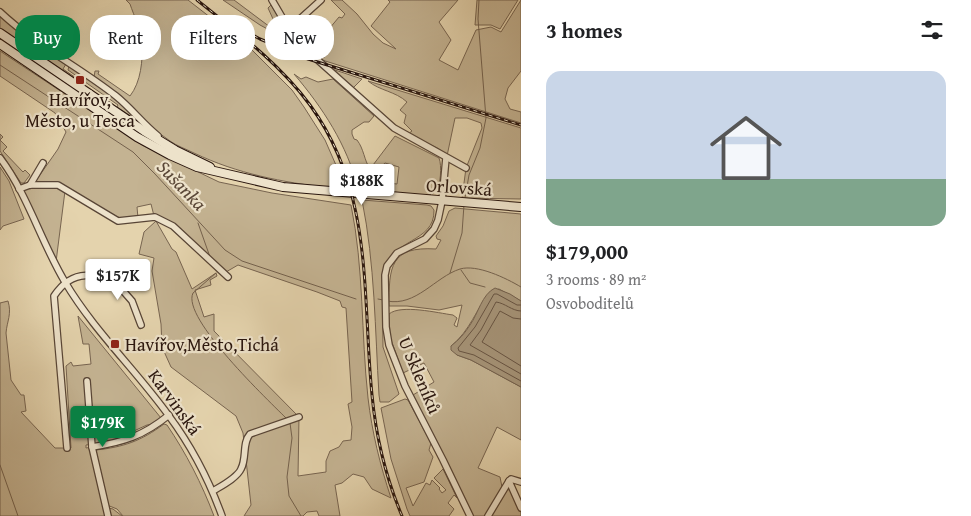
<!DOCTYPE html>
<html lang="en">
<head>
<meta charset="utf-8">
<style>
	:root { --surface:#fff; --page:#f6f6f6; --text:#202124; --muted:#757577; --line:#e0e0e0; --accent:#0b8043 }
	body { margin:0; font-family:"Gentium Book Plus",serif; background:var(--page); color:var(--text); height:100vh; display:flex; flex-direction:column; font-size:19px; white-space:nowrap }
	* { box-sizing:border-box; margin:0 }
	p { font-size:16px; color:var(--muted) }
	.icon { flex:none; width:28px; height:28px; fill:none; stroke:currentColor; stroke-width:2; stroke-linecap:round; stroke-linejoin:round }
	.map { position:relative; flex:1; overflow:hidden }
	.sheet { display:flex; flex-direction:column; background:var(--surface); width:450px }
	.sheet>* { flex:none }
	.guide { position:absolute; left:15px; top:15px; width:430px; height:45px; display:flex; gap:10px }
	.price { position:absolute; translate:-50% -42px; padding:0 11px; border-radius:5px; background:#fff; color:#222; font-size:16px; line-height:32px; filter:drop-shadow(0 1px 2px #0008) }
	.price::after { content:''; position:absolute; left:50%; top:30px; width:15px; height:11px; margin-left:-8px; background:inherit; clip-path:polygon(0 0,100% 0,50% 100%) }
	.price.on { background:var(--accent); color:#fff }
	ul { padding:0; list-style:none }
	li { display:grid; align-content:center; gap:10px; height:265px; padding:0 25px }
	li+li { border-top:1px solid var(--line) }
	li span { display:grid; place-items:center; height:155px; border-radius:15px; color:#555 }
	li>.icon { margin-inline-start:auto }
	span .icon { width:90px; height:90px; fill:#fffc; stroke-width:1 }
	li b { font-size:21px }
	h2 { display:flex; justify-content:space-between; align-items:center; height:60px; padding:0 25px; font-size:21px }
	.tag { padding:0 18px; border-radius:20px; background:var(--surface); box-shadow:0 5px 20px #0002; font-size:18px; line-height:45px }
	.tag.on { background:var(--accent); color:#fff }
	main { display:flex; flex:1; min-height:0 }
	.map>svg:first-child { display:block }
</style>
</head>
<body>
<main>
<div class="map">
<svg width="521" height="516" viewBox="0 0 521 516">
	<rect width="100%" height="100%" fill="#e4d3ad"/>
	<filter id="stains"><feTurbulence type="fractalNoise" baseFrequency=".004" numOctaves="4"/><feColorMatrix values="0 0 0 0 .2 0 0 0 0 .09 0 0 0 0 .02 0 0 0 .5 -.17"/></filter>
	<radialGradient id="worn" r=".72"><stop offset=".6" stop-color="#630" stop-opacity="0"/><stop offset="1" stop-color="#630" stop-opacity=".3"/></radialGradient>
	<g fill="#c4b392" stroke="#776450">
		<path d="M126 0H188L251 49 292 90 304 107 325 140 346 188 331 186 330 188C282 182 238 174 194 153 186 149 177 146 170 141 143 122 119 99 94 77L95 71H99L98 74 130 96C141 82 143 60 142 42 141 30 134 16 130 4Z"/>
		<path d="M223 0H234L274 30 278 25 273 19 268 8 271 5 292 40 300 48 292 42 260 25Z"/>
		<path d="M331 0H342L357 14 373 34 383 43 396 49 371 26 390 2 388 0H458L439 22 451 40 439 60 458 70 476 30 491 27 501 32 521 0V71L508 88 505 99 510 109 521 112V123L319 59V57H325L320 54H314L331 31 329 29 339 17 342 18 345 14Z"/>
		<path d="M477 0H518L500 29 491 25H475Z"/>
		<path d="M0 14 66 64 63 69 79 80 72 77 0 28Z"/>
		<path d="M0 37 110 111 108 114 0 40Z"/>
		<path d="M0 51 142 145 219 182 272 193 351 205C364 268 361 334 368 398 372 432 380 465 391 498L372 489 364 477 353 474 342 483 335 485 340 516H319L317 511 307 512 303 516H244L251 505 243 433 236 416 171 367 162 347 161 324 152 271 154 258 139 254 144 232 156 221 172 249 176 252 192 289 216 273 217 276 210 280 211 285 195 290 204 317 214 314V331L299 417 298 476 326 472V461L330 451 339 447 343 441 351 440 352 427 348 404 352 402 346 308 342 307 340 301 317 292 238 265 226 272 175 226 154 216 151 204 137 207 138 218 121 219 59 183 35 182 58 149 66 132 55 113 0 76Z"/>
		<path d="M69 66 114 97 135 119 117 107 118 105 68 70Z"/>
		<path d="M329 68 362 79 353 88Z"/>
		<path d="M294 74 301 79 306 77 318 82 333 79 374 116 369 122H364L352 130V134L354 139 357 140C364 149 364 160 370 169L395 136 439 158C442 165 441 187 435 192 433 194 430 195 427 195L372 192 379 182 397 184 399 167 385 163 374 173 377 177 375 179 372 176 358 188C347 145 323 108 294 74Z"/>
		<path d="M368 81 521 128V199L462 198 466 168 482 128 481 123 467 118H455L447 156 439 149 408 134 412 131 404 123 406 115 400 110 407 102C395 91 380 91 368 81Z"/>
		<path d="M0 134 3 137 0 140 7 147 3 151 23 172 25 170 30 175 24 183H21L0 151Z"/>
		<path d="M0 167 9 181 24 219 3 226 0 230Z"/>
		<path d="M29 187H57L65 191 56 262 22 190Z"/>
		<path d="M362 200 427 205 431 206 434 210C435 244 390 237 382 275L383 347 399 394 389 402H380L379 395C375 330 375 264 362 200Z"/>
		<path d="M455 208 521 214V301L499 289 491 291C476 309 470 331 451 346L457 355 471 360 521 387V440L497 427 478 468 500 477 502 487 487 516H473L413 395 434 382 424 363 403 373 390 337 389 314C401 304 438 313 453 315L457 318 454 325 457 327 462 305 439 310 407 306H389C389 267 390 246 436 249L441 240 437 239 436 236 443 226 449 211Z"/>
		<path d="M8 301C12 314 7 321 6 333L11 380 21 395H24L26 411 21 412 55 448H71L66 366 71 362 73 366 91 364 89 344H83L78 316 161 418 154 424 147 425 125 435V438L108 442 86 445V448L92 447 104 507 113 509 122 516H0V303Z"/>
		<path d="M405 399 408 400 431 443 429 450 433 457 424 482 406 488 413 506 426 483 430 485 432 480 440 488 439 489 442 493 446 490 434 478 443 469 457 498 454 495 448 503 454 509 449 516H410L407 509 391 459 381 408Z"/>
		<path d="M164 424 167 425C186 453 202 484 214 516H123L117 509 107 505 95 453 96 450C124 447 141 441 164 424Z"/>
		<path d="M507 489C516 492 521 507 521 516H490Z"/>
	</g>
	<path fill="#a59377" stroke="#74614d" d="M495 288 510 294 521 301V387L471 360 457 355 451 350V346C459 340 465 333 470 325 478 314 482 294 495 288Z"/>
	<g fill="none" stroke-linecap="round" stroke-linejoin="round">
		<g stroke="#685442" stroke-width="1">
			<path d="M521 305H517L497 294H494L475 327 458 348 459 351 474 355 521 381"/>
			<path d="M521 311C512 311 505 303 496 302L481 330 470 345 521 374"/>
			<path d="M521 319 513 318 500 311 482 342 521 366"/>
		</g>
		<g stroke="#74614d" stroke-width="1">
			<path d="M0 65 133 152 155 174 225 250 242 261 356 299"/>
			<path d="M465 198 469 175 480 148 486 118 478 19 479 0"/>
			<path d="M198 223 210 257"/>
			<path d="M461 270 470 283 485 287"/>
			<path d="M216 273 193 293C181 318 269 401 288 420"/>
			<path d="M450 273 462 233 464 205"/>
			<path d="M378 299 383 300"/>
			<path d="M387 301C416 307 435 277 460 269 477 264 506 278 521 287"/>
			<path d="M290 423 292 438 287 477 289 496 301 516"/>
			<path d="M0 465 18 516"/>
		</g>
		<defs>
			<g id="street">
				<path d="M272 0 286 24 291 27 292 34 302 46 394 128 466 168"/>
				<path d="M0 12C35 45 78 66 116 96 131 108 143 124 158 136"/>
				<path d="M291 27 321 0"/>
				<path d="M0 158C28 195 41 242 65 282 94 331 136 370 169 416 192 447 209 480 222 516"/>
				<path d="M446 158 442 201 438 220 434 229 425 239 397 253 387 266 385 275 386 327 389 345 405 386 443 460 470 516"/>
				<path d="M30 185 43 163"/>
				<path d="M19 189 30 185H58L118 221 155 217 173 226 228 277"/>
				<path d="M117 284 132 301 141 325"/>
				<path d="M87 381 92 447 108 516"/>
				<path d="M92 447C124 442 143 436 169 415"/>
				<path d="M67 448 54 296C75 264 99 276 129 287"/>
				<path d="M521 482 511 479 509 481 521 508"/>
				<path d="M213 491C221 486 237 478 241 469 247 458 242 443 250 434L299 417"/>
				<path d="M488 516 509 481"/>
			</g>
			<g id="secondary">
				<path d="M0 33 144 131 175 150 210 167"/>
				<path d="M0 44 137 137 170 155 197 167 283 187 521 207"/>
			</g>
		</defs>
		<use href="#street" stroke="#584536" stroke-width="8"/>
		<use href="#secondary" stroke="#2a160e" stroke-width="10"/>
		<use href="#street" stroke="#ede2ca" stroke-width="5.5"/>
		<use href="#secondary" stroke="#ede2ca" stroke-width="8"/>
		<defs>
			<g id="rail">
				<path d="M197 0C237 32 279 63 310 105 374 193 362 294 372 395 376 437 386 478 402 516"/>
				<path d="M240 28 260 39 308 59 521 125"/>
			</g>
		</defs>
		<use href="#rail" stroke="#2a160e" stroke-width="3"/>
		<use href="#rail" stroke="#ede2ca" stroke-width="1" stroke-dasharray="4" stroke-linecap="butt"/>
	</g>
	<g fill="#8f2418" stroke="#ede2ca" stroke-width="2">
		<rect x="75" y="75" width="10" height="10" rx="2.5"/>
		<rect x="110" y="339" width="10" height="10" rx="2.5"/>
	</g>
	<g text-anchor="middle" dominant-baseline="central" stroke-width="4.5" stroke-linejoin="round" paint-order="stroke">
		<g font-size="18" fill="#2a160e" stroke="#ede2ca">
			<text x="80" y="99">Havířov,<tspan x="80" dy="21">Město, u Tesca</tspan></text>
			<text x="125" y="344" text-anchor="start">Havířov,Město,Tichá</text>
		</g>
		<g font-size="18" fill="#2a160e" stroke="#ede2ca">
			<text transform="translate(459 187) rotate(4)">Orlovská</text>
			<text transform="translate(420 375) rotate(67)">U Skleníků</text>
			<text transform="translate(175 402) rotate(54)">Karvinská</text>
		</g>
		<g font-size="19" font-style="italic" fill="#5b4838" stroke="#ede2ca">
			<text transform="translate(182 185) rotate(46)">Sušanka</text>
		</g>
	</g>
	<rect width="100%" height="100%" filter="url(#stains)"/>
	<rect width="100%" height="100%" fill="url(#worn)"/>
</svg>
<b class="price" style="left:362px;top:206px">$188K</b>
<b class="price" style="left:118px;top:301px">$157K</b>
<b class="price on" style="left:103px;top:448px">$179K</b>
<div class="guide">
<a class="tag on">Buy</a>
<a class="tag">Rent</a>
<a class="tag">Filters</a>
<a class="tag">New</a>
</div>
</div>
<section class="sheet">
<h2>3 homes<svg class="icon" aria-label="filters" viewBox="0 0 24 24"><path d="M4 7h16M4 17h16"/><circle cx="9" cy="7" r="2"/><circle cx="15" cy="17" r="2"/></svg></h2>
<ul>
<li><span style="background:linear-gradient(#c9d6e8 70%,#7fa58c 0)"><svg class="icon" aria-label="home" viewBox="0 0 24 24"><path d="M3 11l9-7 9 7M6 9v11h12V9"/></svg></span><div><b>$179,000</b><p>3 rooms · 89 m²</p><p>Osvoboditelů</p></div></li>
</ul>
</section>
</main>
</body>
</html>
